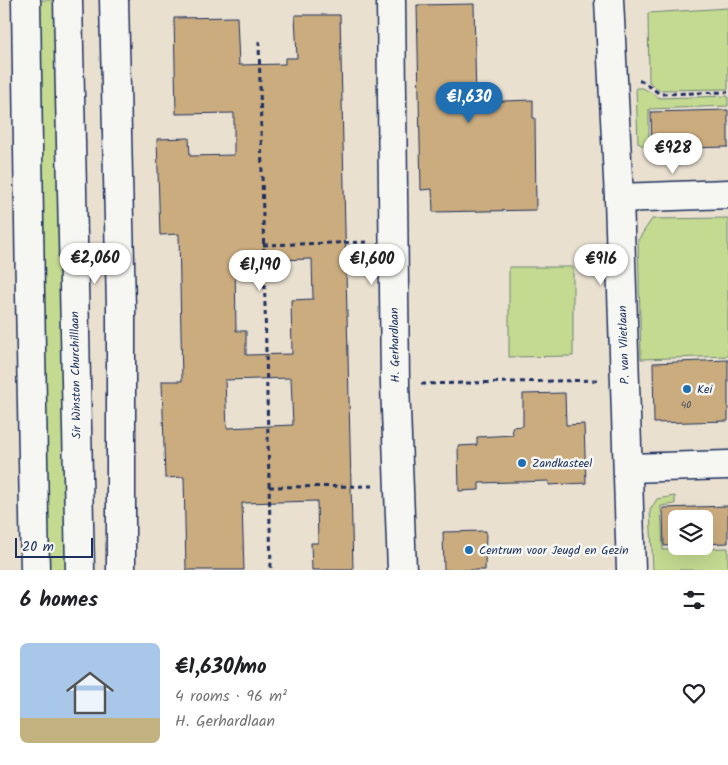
<!DOCTYPE html>
<html lang="en">
<head>
<meta charset="utf-8">
<style>
	:root { --surface:#fff; --page:#f2f2f2; --text:#202124; --muted:#757577; --line:#e0e0e0; --accent:#1f6fb2 }
	body { margin:0; font-family:Kalam,sans-serif; background:var(--page); color:var(--text); height:100vh; display:flex; flex-direction:column; font-size:19px; white-space:nowrap }
	* { box-sizing:border-box; margin:0 }
	p { font-size:16px; color:var(--muted) }
	.icon { flex:none; width:28px; height:28px; fill:none; stroke:currentColor; stroke-width:2; stroke-linecap:round; stroke-linejoin:round }
	.map { position:relative; height:570px; overflow:hidden }
	.details { display:flex; flex-direction:column; background:var(--surface); flex:1 }
	.details>* { flex:none }
	.tools { position:absolute; left:668px; top:510px; display:grid; gap:10px }
	.tools a { display:grid; place-items:center; width:45px; height:45px; border-radius:8px; background:var(--surface); box-shadow:0 5px 20px #0002; font-size:25px }
	.scale { position:absolute; left:15px; bottom:12px; width:78px; box-sizing:border-box; padding-left:5px; border:2px solid #1b2f5e; border-top:0; font-size:14px; line-height:18px; white-space:nowrap; color:#1b2f5e; -webkit-text-stroke:4px #f6f6f2; paint-order:stroke }
	.price { position:absolute; translate:-50% -42px; padding:0 11px; border-radius:18px; background:#fff; color:#222; font-size:16px; line-height:32px; filter:drop-shadow(0 1px 2px #0008) }
	.price::after { content:''; position:absolute; left:50%; top:30px; width:15px; height:11px; margin-left:-8px; background:inherit; clip-path:polygon(0 0,100% 0,50% 100%) }
	.price.current { background:var(--accent); color:#fff }
	ul { padding:0; list-style:none }
	li { display:flex; align-items:center; gap:15px; height:125px; padding:0 20px }
	li+li { border-top:1px solid var(--line) }
	li span { display:grid; place-items:center; flex:none; width:140px; height:100px; border-radius:8px; color:#555 }
	li>.icon { margin-inline-start:auto }
	span .icon { width:60px; height:60px; fill:#fffc; stroke-width:1 }
	li b { font-size:21px }
	h2 { display:flex; justify-content:space-between; align-items:center; height:60px; padding:0 20px; font-size:21px }
	.map>svg:first-child { display:block }
</style>
</head>
<body>
<div class="map">
<svg width="728" height="570" viewBox="0 0 728 570">
	<rect width="100%" height="100%" fill="#e9e0d0"/>
	<filter id="ink" filterUnits="userSpaceOnUse"><feTurbulence type="fractalNoise" baseFrequency=".02" numOctaves="2"/><feDisplacementMap in="SourceGraphic" scale="10" xChannelSelector="R" yChannelSelector="G"/><feConvolveMatrix kernelMatrix="1 2 1 2 8 2 1 2 1" color-interpolation-filters="sRGB"/></filter>
	<g filter="url(#ink)">
		<g fill="#c3da90" stroke="#6f8477">
			<path d="M35 0H55L66 570H48Z"/>
			<path d="M728 8V89L659 90 649 82 648 13Z"/>
			<path d="M636 88H643L660 98 728 96V106L649 109V149L638 143Z"/>
			<path d="M728 218V356L641 359 638 240 652 219Z"/>
			<path d="M509 267H573V356L509 357Z"/>
			<path d="M675 496V504L661 506 663 550 728 548V570H653L650 510 657 499Z"/>
		</g>
		<g fill="#cbac7f" stroke="#1b2f5e" fill-rule="evenodd">
			<path d="M474 4 476 102 533 100V118H535L536 210 433 212 432 189 421 190 417 5Z"/>
			<path d="M295 15H340L353 570H312L311 543H318L317 501 242 503 244 570H186L184 477 165 478 162 381H182L179 234 160 235 157 139 189 138 190 156 234 155V113L176 114 174 18 237 17 239 65 285 64V58H297ZM312 259 313 299 291 300 292 354 246 355V331H236L235 261ZM291 378 293 425 227 428 225 380Z"/>
			<path d="M728 110V147L652 149 651 112Z"/>
			<path d="M728 360V421L654 423 653 363Z"/>
			<path d="M565 393 566 425 584 424 586 483 549 485V481L479 483V490L459 491 458 446 477 445V437L513 435 512 427 523 426V394Z"/>
			<path d="M728 506V543L704 544V519H676V545L664 546 663 508Z"/>
			<path d="M486 531 485 570H444L443 532Z"/>
		</g>
		<g fill="none" stroke-linecap="round" stroke-linejoin="round">
			<defs>
				<g id="minor">
					<path d="M114 0 121 308V570"/>
					<path d="M391 0 395 384 402 570"/>
					<path d="M609 0 619 198 631 570"/>
					<path d="M619 198 728 194"/>
					<path d="M629 468 728 465"/>
				</g>
				<g id="tertiary">
					<path d="M26 0 30 294 35 570"/>
					<path d="M68 0 80 570"/>
				</g>
			</defs>
			<use href="#minor" stroke="#1b2f5e" stroke-width="31"/>
			<use href="#tertiary" stroke="#1b2f5e" stroke-width="31"/>
			<g stroke="#1b2f5e" stroke-width="3" stroke-dasharray="5 4" stroke-linecap="butt">
				<path d="M259 41 271 570"/>
				<path d="M639 81H642L660 94 728 92"/>
				<path d="M263 245 368 242"/>
				<path d="M421 384 600 380"/>
				<path d="M269 487 373 486"/>
			</g>
			<use href="#minor" stroke="#f6f6f2" stroke-width="28"/>
			<use href="#tertiary" stroke="#f6f6f2" stroke-width="28"/>
		</g>
	</g>
	<g fill="#1f6fb2" stroke="#f6f6f2" stroke-width="2">
		<circle cx="687" cy="389" r="5"/>
		<circle cx="522" cy="463" r="5"/>
		<circle cx="469" cy="550" r="5"/>
	</g>
	<g text-anchor="middle" dominant-baseline="central" stroke-width="5" stroke-linejoin="round" paint-order="stroke">
		<g font-size="10" fill="#474e66">
			<text x="686" y="405">40</text>
		</g>
		<g font-size="12" fill="#1b2f5e" stroke="#f6f6f2">
			<text transform="translate(395 345) rotate(-91)">H. Gerhardlaan</text>
			<text transform="translate(624 345) rotate(-92)">P. van Vlietlaan</text>
			<text transform="translate(76 375) rotate(-91)">Sir Winston Churchilllaan</text>
		</g>
		<g font-size="12" fill="#1b2f5e" stroke="#f6f6f2" text-anchor="start">
			<text x="697" y="389">Kei</text>
			<text x="532" y="463">Zandkasteel</text>
			<text x="479" y="550">Centrum voor Jeugd en Gezin</text>
		</g>
	</g>
</svg>
<div class="tools">
<a><svg class="icon" aria-label="layers" viewBox="0 0 24 24"><path d="M12 4l9 5-9 5-9-5zM3 14l9 5 9-5"/></svg></a>
</div>
<div class="scale">20 m</div>
<b class="price current" style="left:469px;top:124px">€1,630</b>
<b class="price" style="left:673px;top:175px">€928</b>
<b class="price" style="left:95px;top:285px">€2,060</b>
<b class="price" style="left:372px;top:286px">€1,600</b>
<b class="price" style="left:601px;top:286px">€916</b>
<b class="price" style="left:260px;top:292px">€1,190</b>
</div>
<section class="details">
<h2>6 homes<svg class="icon" aria-label="filters" viewBox="0 0 24 24"><path d="M4 7h16M4 17h16"/><circle cx="9" cy="7" r="2"/><circle cx="15" cy="17" r="2"/></svg></h2>
<ul>
<li><span style="background:linear-gradient(#a9c7e8 75%,#c2b280 0)"><svg class="icon" aria-label="home" viewBox="0 0 24 24"><path d="M3 11l9-7 9 7M6 9v11h12V9"/></svg></span><div><b>€1,630/mo</b><p>4 rooms · 96 m²</p><p>H. Gerhardlaan</p></div><svg class="icon" aria-label="heart" viewBox="0 0 24 24"><path d="M12 20l-8-8c-3-5 5-10 8-4 3-6 11-1 8 4z"/></svg></li>
</ul>
</section>
</body>
</html>
